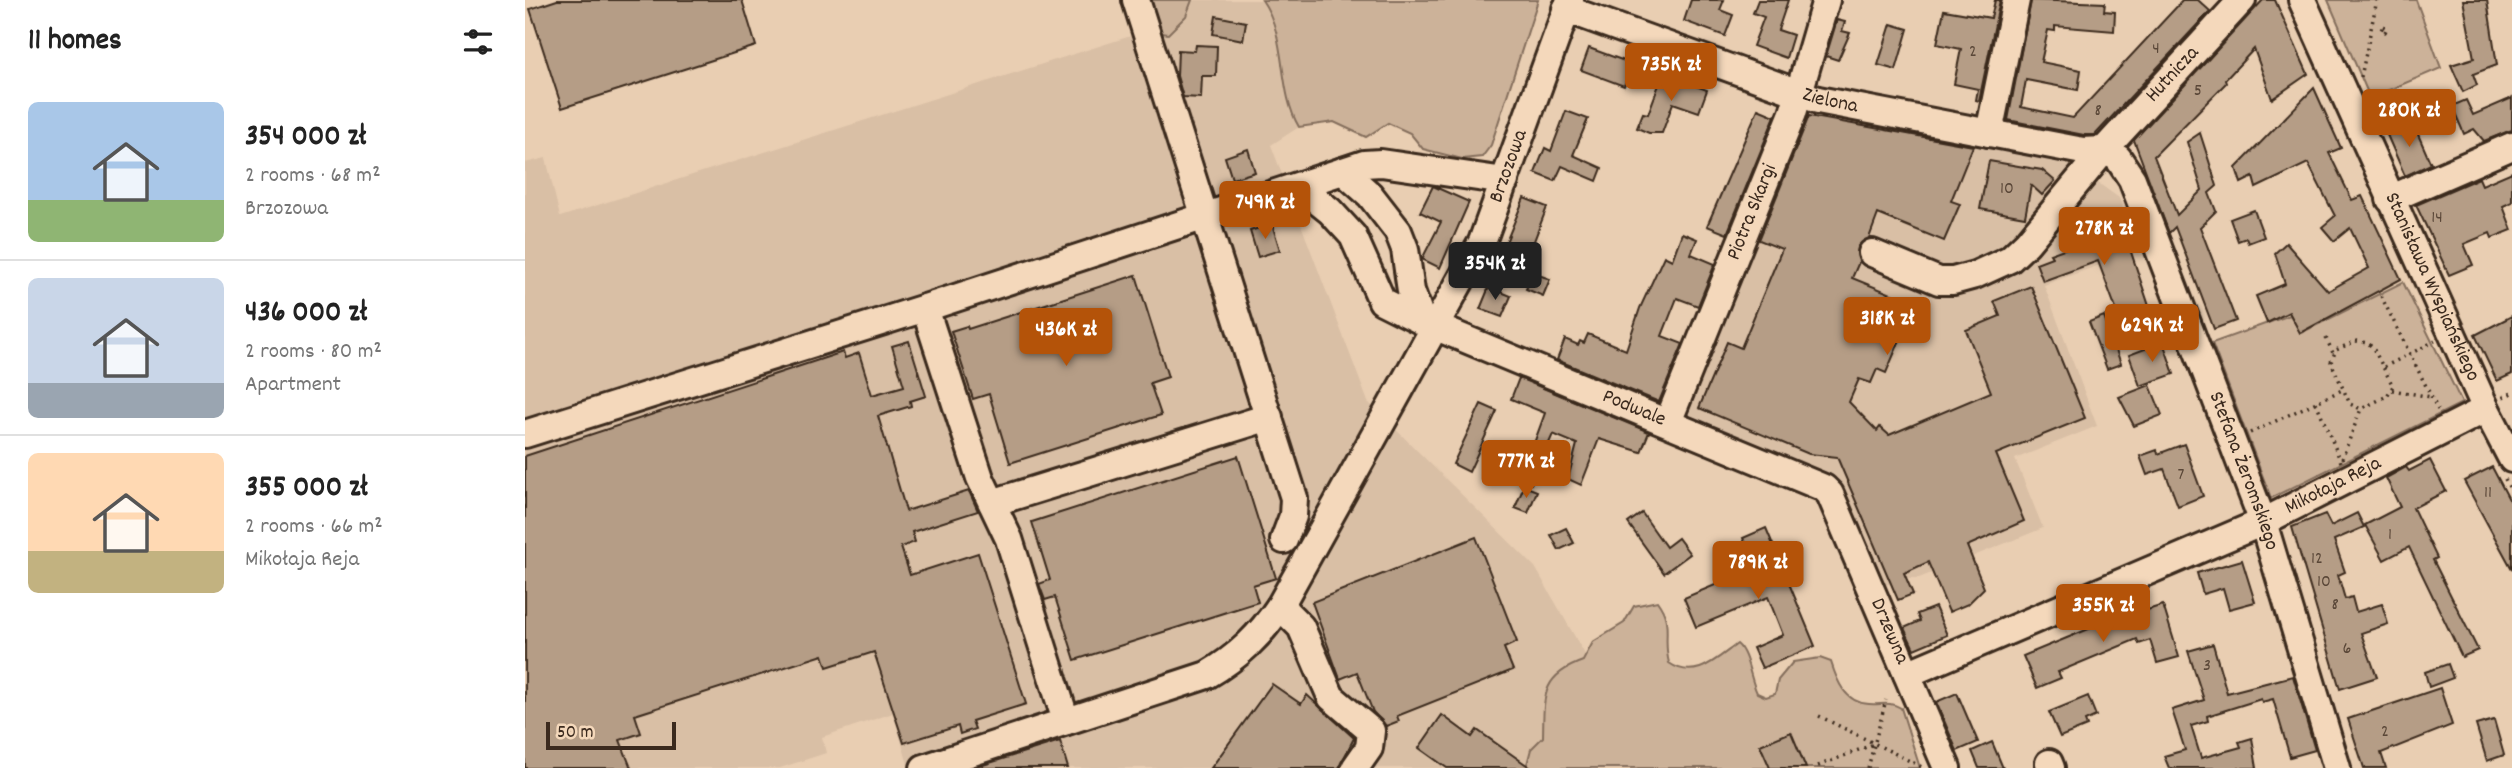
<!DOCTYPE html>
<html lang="en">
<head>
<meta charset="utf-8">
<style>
	:root { --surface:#fff; --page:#f6f6f6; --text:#222; --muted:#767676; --line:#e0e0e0; --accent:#b45309 }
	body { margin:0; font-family:Dekko,sans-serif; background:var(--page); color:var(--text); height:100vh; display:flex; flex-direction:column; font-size:26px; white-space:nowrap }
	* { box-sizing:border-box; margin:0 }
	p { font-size:23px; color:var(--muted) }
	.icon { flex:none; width:38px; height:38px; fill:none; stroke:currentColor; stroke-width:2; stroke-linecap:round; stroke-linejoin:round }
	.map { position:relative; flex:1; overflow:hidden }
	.drawer { display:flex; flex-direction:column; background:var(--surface); width:525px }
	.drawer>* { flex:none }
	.scale { position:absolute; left:21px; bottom:18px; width:130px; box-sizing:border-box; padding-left:7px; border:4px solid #3b2a1e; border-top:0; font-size:19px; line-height:24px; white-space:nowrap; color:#3b2a1e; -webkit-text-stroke:5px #f4d8bb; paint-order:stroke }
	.price { position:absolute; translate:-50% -60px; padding:0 16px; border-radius:7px; background:var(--accent); color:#fff; font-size:23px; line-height:46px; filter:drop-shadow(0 2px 4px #0008) }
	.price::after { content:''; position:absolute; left:50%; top:42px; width:21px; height:16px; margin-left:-10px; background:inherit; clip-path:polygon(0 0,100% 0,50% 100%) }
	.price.selected { background:#222; color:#fff }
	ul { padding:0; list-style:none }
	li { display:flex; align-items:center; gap:21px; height:175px; padding:0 28px }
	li+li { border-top:2px solid var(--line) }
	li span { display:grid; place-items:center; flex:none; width:196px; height:140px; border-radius:10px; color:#555 }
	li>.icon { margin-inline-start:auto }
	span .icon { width:84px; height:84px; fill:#fffc; stroke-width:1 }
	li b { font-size:30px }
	h2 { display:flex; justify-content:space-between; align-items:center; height:84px; padding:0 28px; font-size:30px }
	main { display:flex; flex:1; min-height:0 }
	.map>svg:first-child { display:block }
</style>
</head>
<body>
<main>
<section class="drawer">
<h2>11 homes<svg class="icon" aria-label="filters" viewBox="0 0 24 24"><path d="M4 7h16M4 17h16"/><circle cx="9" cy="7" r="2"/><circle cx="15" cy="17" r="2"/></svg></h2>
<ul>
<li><span style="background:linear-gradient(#a9c7e8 70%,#8fb573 0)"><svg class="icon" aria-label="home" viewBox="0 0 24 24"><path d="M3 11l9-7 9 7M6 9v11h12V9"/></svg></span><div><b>354 000 zł</b><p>2 rooms · 68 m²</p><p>Brzozowa</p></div></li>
<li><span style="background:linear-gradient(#c9d6e8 75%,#9aa5b1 0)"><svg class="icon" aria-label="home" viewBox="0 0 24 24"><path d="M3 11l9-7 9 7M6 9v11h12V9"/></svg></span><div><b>436 000 zł</b><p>2 rooms · 80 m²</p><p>Apartment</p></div></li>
<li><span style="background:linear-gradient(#ffd9b3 70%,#c2b280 0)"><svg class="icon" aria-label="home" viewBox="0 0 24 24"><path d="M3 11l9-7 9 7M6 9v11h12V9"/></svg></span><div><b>355 000 zł</b><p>2 rooms · 66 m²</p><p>Mikołaja Reja</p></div></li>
</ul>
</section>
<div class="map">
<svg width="1987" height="768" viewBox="0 0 1987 768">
	<rect width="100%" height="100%" fill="#e9ceb2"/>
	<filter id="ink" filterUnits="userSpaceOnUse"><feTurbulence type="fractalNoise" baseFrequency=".0143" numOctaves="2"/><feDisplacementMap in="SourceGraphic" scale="14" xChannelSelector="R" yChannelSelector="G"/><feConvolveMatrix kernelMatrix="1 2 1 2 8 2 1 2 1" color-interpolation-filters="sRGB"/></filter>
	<g filter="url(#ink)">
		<g fill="#d9bfa5">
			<path d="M667 0H737L743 9 760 68 765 111 774 127 746 145 843 402 1010 567 1069 670 1000 768H384L368 713 297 737 301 753 255 768H0V163L21 158 35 217 612 34 661 16Z"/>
			<path d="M1280 116 1532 159 1547 164 1594 198 1614 251 1519 285 1572 426 1490 459 1518 528 1394 578H1380L1361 585 1316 486 1153 417Z"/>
		</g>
		<g fill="#ccb299" stroke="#846e5c" stroke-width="2">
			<path d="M617 0H667L661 16 643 34 626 31Z"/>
			<path d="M737 0H1013L966 145 957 157 937 159 898 149 885 133 863 123 841 137 809 122 774 127C752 90 763 37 737 0Z"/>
			<path d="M1803 0H1891L1916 68 1845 98Z"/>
			<path d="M1878 282 1937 403 1746 498 1687 343 1765 315 1776 333Z"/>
			<path d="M1132 601C1149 624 1137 636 1144 663 1170 681 1190 660 1212 644 1223 653 1225 679 1232 693L1241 697 1250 694 1253 680 1268 662 1295 658 1306 662C1312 681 1320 703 1344 704 1357 705 1364 701 1376 708L1395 768H1001L1006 749 1018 737C1019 698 1015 676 1058 661L1068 642 1099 623 1109 606Z"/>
		</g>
		<g fill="#b59d86" stroke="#3b2a1e" stroke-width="2">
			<path d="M32 0H217L231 46 37 108 5 9Z"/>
			<path d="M1166 0H1199L1195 10 1208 15 1200 36 1159 21Z"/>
			<path d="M1233 0H1263L1253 30 1268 35 1261 58 1228 46 1239 17 1228 13Z"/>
			<path d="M1470 0H1475L1454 101 1451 100 1453 89 1429 84 1436 49 1412 44 1419 10 1466 18Z"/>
			<path d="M1506 0 1580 3 1579 11 1590 12 1589 31 1530 26V31L1523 30 1516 62 1556 70 1553 90 1501 80 1496 107 1548 118 1658 0H1673L1685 11 1570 135H1559L1483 120Z"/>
			<path d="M1738 0H1750L1783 74 1747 99 1729 49 1700 80 1701 83 1629 156 1652 215 1677 190 1662 142 1675 133 1692 186 1684 193 1691 211 1675 227 1711 321 1689 329 1650 227 1644 233 1609 140Z"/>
			<path d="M1938 0H1962L1972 65 1948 74 1952 85 1938 92 1926 65 1949 58Z"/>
			<path d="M691 16 721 22 718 40 688 34Z"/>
			<path d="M1312 20 1320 22 1317 31 1325 33 1313 60 1301 56Z"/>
			<path d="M1366 24 1383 29 1371 70 1353 65Z"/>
			<path d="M671 45 692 46 691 76H677L676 98 658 97 652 76 653 50 670 51Z"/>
			<path d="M1064 48 1108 64 1099 86 1056 70Z"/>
			<path d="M1138 74 1182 90 1174 112 1148 103 1137 133H1124L1112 128 1118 113 1123 114Z"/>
			<path d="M1789 88 1816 148 1804 153 1827 200 1837 196 1876 279 1775 333 1764 312 1742 323 1731 296 1760 284 1750 253 1761 243 1803 291 1844 268 1825 228 1809 241 1797 227 1810 216 1783 163 1731 188 1728 177 1716 183 1711 168Z"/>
			<path d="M1987 98V130L1959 141 1949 129 1939 134 1927 106 1941 100 1948 115Z"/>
			<path d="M1233 109 1250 116 1202 234 1182 226Z"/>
			<path d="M1041 111 1063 119 1048 155 1077 168 1072 181 1037 166 1030 181 1010 173 1020 148 1026 151Z"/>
			<path d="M1284 116 1448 146 1426 201 1435 204 1419 241 1353 214 1344 238 1333 246 1334 262 1327 278 1369 295 1365 306 1386 314 1361 373 1352 369 1346 383 1334 379 1324 402 1352 431 1355 427 1364 435 1466 392 1441 330 1475 316 1469 301 1506 286 1560 418 1471 454 1499 521 1442 546 1459 588 1443 604 1424 612 1403 562 1379 573 1388 594 1373 600 1312 457 1284 454 1174 408 1202 342 1216 348 1257 249 1234 240Z"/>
			<path d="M1888 123 1906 164 1880 176 1862 135Z"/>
			<path d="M723 149 730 172 707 179 700 157Z"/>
			<path d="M1464 161 1517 170 1530 181 1517 195 1506 185 1500 217 1455 209Z"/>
			<path d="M1987 172V202L1978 206 1987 230 1967 238 1965 233 1939 244 1948 265 1924 275 1891 205 1954 178 1957 185Z"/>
			<path d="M908 186 944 202 915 268 897 259 916 222 895 212Z"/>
			<path d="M999 198 1022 207 999 267 975 257Z"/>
			<path d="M1729 210 1739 237 1723 243 1721 238 1713 241 1705 219Z"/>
			<path d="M747 224 755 250 733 257 725 231Z"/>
			<path d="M1605 225 1613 246 1605 249 1624 306 1594 317 1573 261 1518 281 1511 263 1527 257 1525 254Z"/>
			<path d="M1157 233 1172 239 1166 254 1190 264 1173 306 1152 298 1137 336 1158 344 1134 402 1032 360 1040 339 1053 345 1055 341 1059 343 1063 334 1101 350 1115 308 1139 256 1147 260Z"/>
			<path d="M1008 273 1025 279 1018 296 1001 289Z"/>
			<path d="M611 275 643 377 625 383 636 415 485 463 464 394 448 399 426 331 442 326 443 329Z"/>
			<path d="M964 287 986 296 977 317 955 309Z"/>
			<path d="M1579 316 1596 364 1582 369 1564 322Z"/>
			<path d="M1987 316V374L1972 381 1950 335Z"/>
			<path d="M384 341 401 396 385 401 386 406 353 416 381 511 444 491 453 511 387 532 390 542 376 547 385 575 453 553 501 704 447 721 450 729 435 734 433 726 379 743 349 652 302 667 298 655 110 715 116 733 95 740 106 768H0V456L318 352 320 358 334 353 347 395 379 386 367 346Z"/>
			<path d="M1638 342 1649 374 1615 386 1604 355Z"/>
			<path d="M994 378 1124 432 1116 452 1074 439 1056 485 1043 479 1052 444 1028 434 1006 484 996 479 1020 413 986 399Z"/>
			<path d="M1625 385 1637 415 1609 426 1594 397Z"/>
			<path d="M956 404 972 411 944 472 928 464Z"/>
			<path d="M1659 444 1678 496 1653 506 1639 469 1622 475 1615 456 1632 450 1633 454Z"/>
			<path d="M713 456 751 578 728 585 733 602 550 660 530 597 520 600 514 584 525 580 507 522Z"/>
			<path d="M1905 460 1921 491 1888 508 1912 558 1908 560 1953 650 1937 657 1884 547 1859 560 1840 525 1875 507 1861 478 1881 467 1884 471Z"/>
			<path d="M1967 467 1987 505V569L1939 481Z"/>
			<path d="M999 486 1012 491 1003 513 990 508Z"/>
			<path d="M1117 513 1141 547 1153 538 1165 554 1139 573 1103 523Z"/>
			<path d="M1832 513 1839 527 1809 540 1820 572 1813 575 1820 599 1827 597 1831 612 1857 604 1863 624 1836 633 1852 677 1815 689 1767 527 1800 514 1806 526Z"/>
			<path d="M1041 528 1049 543 1034 550 1026 535Z"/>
			<path d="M1241 528 1290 646 1237 668 1228 648 1258 635 1243 597 1171 627 1159 598 1231 568 1218 538Z"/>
			<path d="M951 537 992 642 979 648 988 670 872 716 874 721 861 726 848 712 832 672 815 679 787 602Z"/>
			<path d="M1717 560 1730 602 1704 609 1698 588 1678 594 1672 573Z"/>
			<path d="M1638 605 1654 657 1632 663 1625 640 1614 644 1612 639 1533 672 1536 678 1512 688 1498 656 1566 628Z"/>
			<path d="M1410 607 1422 635 1389 649 1379 628 1395 621 1392 614Z"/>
			<path d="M1688 644 1702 693 1768 676 1790 750 1765 757 1748 699 1737 702 1736 699 1682 716 1683 721 1666 726 1676 758 1716 747 1714 742 1727 738 1732 768H1644L1639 756 1660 750 1647 710 1679 700 1663 651Z"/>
			<path d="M1923 664 1928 678 1904 687 1900 672Z"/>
			<path d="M747 684 776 704 782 695 829 738 814 768H686Z"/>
			<path d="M1915 688 1927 725 1856 753 1861 768H1839L1823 719Z"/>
			<path d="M1432 693 1453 742 1432 751 1411 702Z"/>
			<path d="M1563 696 1571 716 1560 721 1562 726 1535 737 1524 712Z"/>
			<path d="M917 715 947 737 952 730 1006 768H922L894 748Z"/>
			<path d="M1969 720 1979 755 1962 761 1951 725Z"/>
			<path d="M1266 732 1281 768H1245L1235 745Z"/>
			<path d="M535 741 543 768H458V765Z"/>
			<path d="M1467 742 1478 768H1454L1447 751Z"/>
		</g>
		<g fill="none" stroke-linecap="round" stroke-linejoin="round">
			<defs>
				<g id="minor">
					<path d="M611 0 769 498 768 516 759 540"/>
					<path id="s1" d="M1777 0 1961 409 1987 459"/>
					<path id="s2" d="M1041 9 1293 100 1558 151 1579 150"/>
					<path d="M1464 133 1491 0"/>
					<path id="s3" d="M1579 150 1593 158 1607 179 1738 522 1812 768"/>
					<path d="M818 171 839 164 856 163 980 181"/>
					<path d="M775 187 805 211 828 236 857 301 897 321"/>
					<path d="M1865 199 1987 146"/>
					<path id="s4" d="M1347 253 1414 281H1428L1450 275 1485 259 1502 243 1579 150 1717 0"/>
					<path d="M400 308 455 478 484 539 541 721"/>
					<path id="s5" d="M1143 422 1268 113 1301 0"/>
					<path id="s6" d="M0 434 400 308 818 171 845 195 873 231 880 249 886 291 897 321 1299 488 1305 494 1422 768"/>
					<path d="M467 503 744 417"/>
					<path d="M755 606 776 627 806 697 846 731 844 748 830 768"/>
					<path id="s7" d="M1382 674 1738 522 1961 409"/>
					<path d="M1524 763 1526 768"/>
					<path id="s8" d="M399 768 682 675C713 657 735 636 755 606L957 242 1045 0"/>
				</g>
			</defs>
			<use href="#minor" stroke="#3b2a1e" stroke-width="32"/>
			<g stroke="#3b2a1e" stroke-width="3.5" stroke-dasharray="2 5" stroke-linecap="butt">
				<path d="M1858 26 1862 28 1860 32 1856 30Z"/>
				<path d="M1836 77 1852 0"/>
				<path d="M1856 296 1913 410"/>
				<path d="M1801 338 1808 353"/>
				<path d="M1831 341 1843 343 1848 348 1868 386 1862 396 1836 409 1825 404 1806 362 1811 350Z"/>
				<path d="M1859 367 1910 341"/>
				<path d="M1867 390 1906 397"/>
				<path d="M1978 397 1987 393"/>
				<path d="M1791 402 1816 462"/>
				<path d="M1725 433 1817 390"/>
				<path d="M1817 459 1836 409"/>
				<path d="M1980 479 1987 493"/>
				<path d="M1294 716 1399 768"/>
				<path d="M1293 766 1349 744"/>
				<path d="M1343 768 1361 700"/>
			</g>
			<use href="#minor" stroke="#f4d8bb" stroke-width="26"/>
		</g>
	</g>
	<g text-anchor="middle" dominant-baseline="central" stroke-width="7" stroke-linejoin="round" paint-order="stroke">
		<g font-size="18" fill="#5a4738">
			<text x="1631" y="49">4</text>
			<text x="1448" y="52">2</text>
			<text x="1673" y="91">5</text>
			<text x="1573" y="111">8</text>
			<text x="1482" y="189">10</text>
			<text x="1912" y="218">14</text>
			<text x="1656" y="475">7</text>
			<text x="1963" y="493">11</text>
			<text x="1865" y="535">1</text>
			<text x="1792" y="559">12</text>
			<text x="1799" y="582">10</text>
			<text x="1810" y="605">8</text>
			<text x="1822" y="649">6</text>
			<text x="1682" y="666">3</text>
			<text x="1860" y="732">2</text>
		</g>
		<g font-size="21" fill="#3b2a1e" stroke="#f4d8bb">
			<text stroke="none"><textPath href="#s4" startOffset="394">Hutnicza</textPath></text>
			<text stroke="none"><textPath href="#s2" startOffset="280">Zielona</textPath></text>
			<text stroke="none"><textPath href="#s8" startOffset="896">Brzozowa</textPath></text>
			<text stroke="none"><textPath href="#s5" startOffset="226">Piotra Skargi</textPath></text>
			<text stroke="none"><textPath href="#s1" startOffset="315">Stanisława Wyspiańskiego</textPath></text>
			<text stroke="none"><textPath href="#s6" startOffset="1264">Podwale</textPath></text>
			<text stroke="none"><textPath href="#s3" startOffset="354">Stefana Żeromskiego</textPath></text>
			<text stroke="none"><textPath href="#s7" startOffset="466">Mikołaja Reja</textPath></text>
			<text stroke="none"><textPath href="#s6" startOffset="1628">Drzewna</textPath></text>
		</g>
	</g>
</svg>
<div class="scale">50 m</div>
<b class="price" style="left:1146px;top:103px">735K zł</b>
<b class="price" style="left:1884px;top:149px">280K zł</b>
<b class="price" style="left:740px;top:241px">749K zł</b>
<b class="price" style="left:1579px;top:267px">278K zł</b>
<b class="price selected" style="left:970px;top:302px">354K zł</b>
<b class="price" style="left:1362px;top:357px">318K zł</b>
<b class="price" style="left:1627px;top:364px">629K zł</b>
<b class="price" style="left:541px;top:368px">436K zł</b>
<b class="price" style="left:1001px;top:500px">777K zł</b>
<b class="price" style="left:1233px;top:601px">789K zł</b>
<b class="price" style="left:1578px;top:644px">355K zł</b>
</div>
</main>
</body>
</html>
